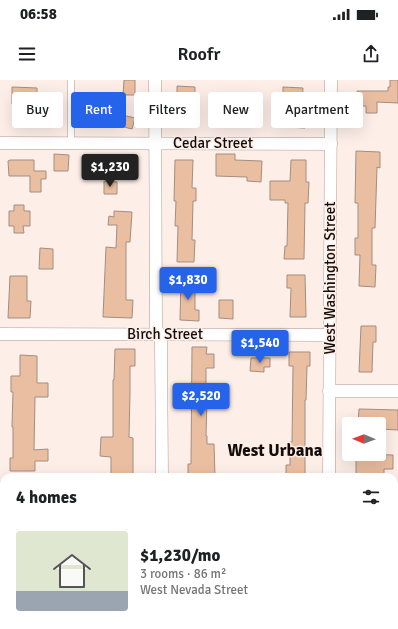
<!DOCTYPE html>
<html lang="en">
<head>
<meta charset="utf-8">
<style>
	:root { --surface:#fff; --page:#f6f6f6; --text:#202124; --muted:#757577; --accent:#2563eb }
	body { margin:0; font-family:Signika,sans-serif; background:var(--page); color:var(--text); height:100vh; display:flex; flex-direction:column; font-size:15px; white-space:nowrap }
	* { box-sizing:border-box; margin:0 }
	p { font-size:13px; color:var(--muted) }
	.icon { flex:none; width:22px; height:22px; fill:none; stroke:currentColor; stroke-width:2; stroke-linecap:round; stroke-linejoin:round }
	.map { position:relative; flex:1; overflow:hidden }
	.panel { position:absolute; left:0px; top:393px; width:398px; height:156px; display:flex; flex-direction:column; background:var(--surface); border-radius:12px 12px 0 0; box-shadow:0 4px 16px #0002 }
	.panel>* { flex:none }
	.banner { position:absolute; left:12px; top:12px; width:374px; height:36px; display:flex; gap:8px }
	.needle { width:26px; rotate:271deg }
	.controls { position:absolute; left:342px; top:337px; display:grid; gap:8px }
	.controls a { display:grid; place-items:center; width:44px; height:44px; border-radius:4px; background:var(--surface); box-shadow:0 4px 16px #0002; font-size:20px }
	.price { position:absolute; translate:-50% -34px; padding:0 9px; border-radius:4px; background:var(--accent); color:#fff; font-size:13px; line-height:26px; filter:drop-shadow(0 1px 2px #0008) }
	.price::after { content:''; position:absolute; left:50%; top:24px; width:12px; height:9px; margin-left:-6px; background:inherit; clip-path:polygon(0 0,100% 0,50% 100%) }
	.price.active { background:#222; color:#fff }
	ul { padding:0; list-style:none }
	li { display:flex; align-items:center; gap:12px; height:100px; padding:0 16px }
	li span { display:grid; place-items:center; flex:none; width:112px; height:80px; border-radius:4px; color:#555 }
	li>.icon { margin-inline-start:auto }
	span .icon { width:48px; height:48px; fill:#fffc; stroke-width:1 }
	li b { font-size:17px }
	h2 { display:flex; justify-content:space-between; align-items:center; height:48px; padding:0 16px; font-size:17px }
	.chip { padding:0 14px; border-radius:4px; background:var(--surface); box-shadow:0 4px 16px #0002; font-size:14px; line-height:36px }
	.chip.active { background:var(--accent); color:#fff }
	.status { display:flex; justify-content:space-between; align-items:center; height:28px; padding:0 20px; background:var(--surface); direction:ltr }
	.status svg { height:11px; fill:currentColor }
	header { display:flex; justify-content:space-between; align-items:center; height:52px; padding:0 16px; background:var(--surface); font-size:18px; font-weight:600 }
	.map>svg:first-child { display:block }
</style>
</head>
<body>
<div class="status"><b>06:58</b><svg viewBox="0 0 49 12"><path d="M0 12V9h3v3zM5 12V6h3v6zM10 12V3h3v9zM15 12V0h3v12zM26 1h20v11H26zM47 4h2v5h-2z"/></svg></div>
<header><svg class="icon" aria-label="menu" viewBox="0 0 24 24"><path d="M4 6h16M4 12h16M4 18h16"/></svg>Roofr<svg class="icon" aria-label="share" viewBox="0 0 24 24"><path d="M12 15V3M7 8l5-5 5 5M5 13v7h14v-7"/></svg></header>
<div class="map">
<svg width="398" height="549" viewBox="0 0 398 549">
	<rect width="100%" height="100%" fill="#fdeee8"/>
	<g fill="#eabea1" stroke="#a28e81">
		<path d="M124 0H135V15H123Z"/>
		<path d="M390 0H398V23L377 22V33H366V26H357V11H388V7H390Z"/>
		<path d="M177 6 195 7V22H192L191 46H174V33H177Z"/>
		<path d="M12 7 37 8V24H34L33 44H14L15 24H12Z"/>
		<path d="M283 7 303 8 302 21 283 20Z"/>
		<path d="M118 34 135 38 132 49 116 45Z"/>
		<path d="M287 36 305 37V48L287 47Z"/>
		<path d="M356 71 380 72V88L377 87 375 148H372V185H376L375 207 359 206 360 175H355V158H358V123H355Z"/>
		<path d="M54 74 69 75 68 91H54Z"/>
		<path d="M216 74H235V80L262 81 261 102 247 101V97L216 96Z"/>
		<path d="M120 77H132V93L120 92Z"/>
		<path d="M10 80H34V91H46V99H41V112H30V96H9L8 81Z"/>
		<path d="M175 80H193L192 108H196V121H193L192 160H195L194 182H177L178 146H175L176 121H174Z"/>
		<path d="M291 80H306V102H309L308 123H305L304 179H284L285 166H287L288 123H285V120H270V101H290Z"/>
		<path d="M104 101 117 102V114H104Z"/>
		<path d="M14 125H24V131H30V146H23L24 153H14V146H9V131H14Z"/>
		<path d="M114 131 132 132 130 162H126V220H133L132 238 103 237 106 167 116 168 117 145H108L109 136 114 137Z"/>
		<path d="M40 168 53 169V189H39Z"/>
		<path d="M287 195H305L306 237H290L291 208H287Z"/>
		<path d="M10 196H27V221H31L30 238H8Z"/>
		<path d="M181 198H195V230H199V241L180 240Z"/>
		<path d="M219 220H233V239L219 238Z"/>
		<path d="M361 246H376V262H373L372 292H359Z"/>
		<path d="M192 267H207L206 274H214V288H206V310H212V319H207L206 356H207V364H214L215 397H188V384H191Z"/>
		<path d="M115 269H135V286H130V313L129 357 133 358V397H111V377L100 376 101 357H113V300H114Z"/>
		<path d="M289 272H310V286H307L306 320H305V397H286V385H290V362H292L293 286H289Z"/>
		<path d="M20 275 37 276V303H48V317H35L34 370 48 369V381H35V391H10V378H13V347H12L13 312H11V296H20Z"/>
		<path d="M251 278H270V287H264V292L250 291Z"/>
		<path d="M359 329 398 330V350L379 349V344H358Z"/>
		<path d="M356 374 393 375V389H384V397H356Z"/>
	</g>
	<g fill="none" stroke-linecap="round" stroke-linejoin="round">
		<defs>
			<path id="service" d="M71 0V63"/>
			<g id="minor">
				<path d="M155 0 156 247 161 262 162 397"/>
				<path d="M0 63 331 64"/>
				<path d="M0 254 329 255"/>
				<path d="M329 311H398"/>
				<path d="M329 397 331 0"/>
				<path d="M0 444H4"/>
				<path d="M161 549V545"/>
				<path d="M328 549V545"/>
			</g>
		</defs>
		<use href="#service" stroke="#b19a90" stroke-width="7"/>
		<use href="#minor" stroke="#b19a90" stroke-width="13"/>
		<use href="#service" stroke="#fff" stroke-width="6"/>
		<use href="#minor" stroke="#fff" stroke-width="12"/>
	</g>
	<g text-anchor="middle" dominant-baseline="central" stroke-width="3" stroke-linejoin="round" paint-order="stroke">
		<g font-size="15" fill="#150d0a" stroke="#fdeee8">
			<text x="213" y="63">Cedar Street</text>
			<text transform="translate(330 198) rotate(-90)">West Washington Street</text>
			<text x="165" y="254">Birch Street</text>
		</g>
		<g font-size="17" font-weight="bold" fill="#150d0a" stroke="#fdeee8">
			<text x="275" y="370">West Urbana</text>
		</g>
	</g>
</svg>
<div class="controls">
<a><svg class="needle" viewBox="-14 -14 28 28"><path d="M0-13l5 13h-10z" fill="#e53935"/><path d="M0 13l5-13h-10z" fill="#757577"/></svg></a>
</div>
<b class="price active" style="left:110px;top:108px">$1,230</b>
<b class="price" style="left:188px;top:221px">$1,830</b>
<b class="price" style="left:260px;top:284px">$1,540</b>
<b class="price" style="left:201px;top:337px">$2,520</b>
<div class="banner">
<a class="chip">Buy</a>
<a class="chip active">Rent</a>
<a class="chip">Filters</a>
<a class="chip">New</a>
<a class="chip">Apartment</a>
</div>
<section class="panel">
<h2>4 homes<svg class="icon" aria-label="filters" viewBox="0 0 24 24"><path d="M4 7h16M4 17h16"/><circle cx="9" cy="7" r="2"/><circle cx="15" cy="17" r="2"/></svg></h2>
<ul>
<li><span style="background:linear-gradient(#dfe7d0 75%,#9aa5b1 0)"><svg class="icon" aria-label="home" viewBox="0 0 24 24"><path d="M3 11l9-7 9 7M6 9v11h12V9"/></svg></span><div><b>$1,230/mo</b><p>3 rooms · 86 m²</p><p>West Nevada Street</p></div></li>
</ul>
</section>
</div>
</body>
</html>
